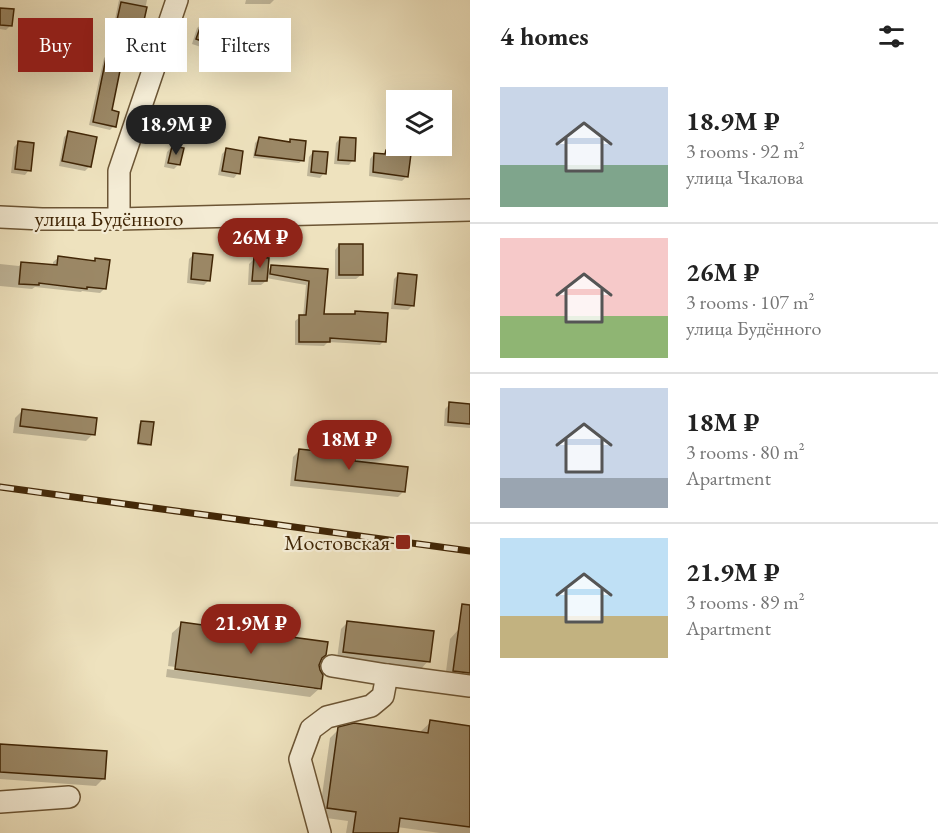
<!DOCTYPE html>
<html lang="en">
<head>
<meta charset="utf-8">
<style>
	:root { --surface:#fff; --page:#f6f6f6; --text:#222; --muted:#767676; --line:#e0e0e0; --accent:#8f2418 }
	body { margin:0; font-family:"EB Garamond",serif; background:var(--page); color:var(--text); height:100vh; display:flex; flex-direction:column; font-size:22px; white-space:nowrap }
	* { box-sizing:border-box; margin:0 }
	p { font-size:20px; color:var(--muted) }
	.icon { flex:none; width:33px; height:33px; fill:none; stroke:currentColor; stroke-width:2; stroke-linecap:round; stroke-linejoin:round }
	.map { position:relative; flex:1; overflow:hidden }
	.details { display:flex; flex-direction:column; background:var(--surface); width:468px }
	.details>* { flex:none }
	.hud { position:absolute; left:18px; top:18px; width:362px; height:54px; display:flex; gap:12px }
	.buttons { position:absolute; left:386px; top:90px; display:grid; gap:12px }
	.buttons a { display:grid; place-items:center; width:66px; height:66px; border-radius:0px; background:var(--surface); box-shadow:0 6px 24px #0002; font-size:30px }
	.price { position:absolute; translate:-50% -51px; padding:0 14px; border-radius:21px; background:var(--accent); color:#fff; font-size:20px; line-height:39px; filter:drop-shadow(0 2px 3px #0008) }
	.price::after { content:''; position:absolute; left:50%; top:36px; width:18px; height:14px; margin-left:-9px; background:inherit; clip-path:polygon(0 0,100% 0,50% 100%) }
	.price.active { background:#222; color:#fff }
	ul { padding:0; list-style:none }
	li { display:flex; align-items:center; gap:18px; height:150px; padding:0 30px }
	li+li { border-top:2px solid var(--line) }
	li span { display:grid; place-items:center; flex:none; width:168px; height:120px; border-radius:0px; color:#555 }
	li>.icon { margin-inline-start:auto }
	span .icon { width:72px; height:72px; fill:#fffc; stroke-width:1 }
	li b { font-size:26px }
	h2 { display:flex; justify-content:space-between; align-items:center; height:72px; padding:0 30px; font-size:26px }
	.pill { padding:0 21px; border-radius:0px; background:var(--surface); box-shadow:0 6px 24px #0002; font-size:21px; line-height:54px }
	.pill.active { background:var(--accent); color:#fff }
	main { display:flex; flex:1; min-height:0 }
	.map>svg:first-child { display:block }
</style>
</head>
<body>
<main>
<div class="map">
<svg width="470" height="833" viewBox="0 0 470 833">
	<rect width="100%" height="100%" fill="#eee2be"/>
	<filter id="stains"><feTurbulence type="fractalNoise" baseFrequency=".00333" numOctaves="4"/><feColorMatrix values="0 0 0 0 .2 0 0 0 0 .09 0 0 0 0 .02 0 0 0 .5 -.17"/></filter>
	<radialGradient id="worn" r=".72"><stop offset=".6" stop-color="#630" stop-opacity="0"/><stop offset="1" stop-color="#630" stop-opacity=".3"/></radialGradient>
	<g fill="#0003">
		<path d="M119 0H147L142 25 138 29 114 24Z"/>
		<path d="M246 0H274L270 4H245Z"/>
		<path d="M0 10 11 25 6 30 0 29Z"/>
		<path d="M202 24 214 45 210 50 192 44 197 28Z"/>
		<path d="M108 54 110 111 114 126 110 130 89 125 104 58Z"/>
		<path d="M69 133 90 166 85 171 59 166 64 137Z"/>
		<path d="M340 138 353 160 349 165 334 164 336 143Z"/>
		<path d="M259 139 288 144 291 140 303 160 299 163 253 158 255 143Z"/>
		<path d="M19 142 29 170 25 175 11 173 14 147Z"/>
		<path d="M172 147 179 164 174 169 164 167 167 152Z"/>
		<path d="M227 149 238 173 234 178 218 175 222 154Z"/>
		<path d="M313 152 324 173 320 178 307 176 309 157Z"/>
		<path d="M386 152 406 177 402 181 369 176 370 159 374 154 383 155Z"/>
		<path d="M339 245 361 275 356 279H335V250Z"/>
		<path d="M194 254 209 280 204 285 187 283 189 259Z"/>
		<path d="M58 258 94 262 96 260 105 288 100 293 82 291 81 292 35 287 32 289 0 286V264L19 266 22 263 53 266V262Z"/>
		<path d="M254 259 266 272 272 266 326 271 322 315H353L356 313 384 341 380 345 328 342 324 346 295 345V321L300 317H303L306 285 266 278V281L261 285H248L249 264Z"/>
		<path d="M399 274 412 306 408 310 391 309 394 279Z"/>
		<path d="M450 404 470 405V428L444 426 445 409Z"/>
		<path d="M22 411 93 434 86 441 13 433 15 418Z"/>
		<path d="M141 422 150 444 148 446 137 445 139 424Z"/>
		<path d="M300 450 353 462 404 491 398 497 290 486 293 457Z"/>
		<path d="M348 622 428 661 421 669 337 659 341 629Z"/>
		<path d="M182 624 320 659 318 664 320 688 310 697 166 677 167 669 314 689V686L168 666 172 633Z"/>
		<path d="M459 629 470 631V685L445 680 450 639Z"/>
		<path d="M431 722 470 727V833H440L397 827V833H346L348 821 319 817 330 738 339 729 421 734V731Z"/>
		<path d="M0 746 103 779 96 786 0 779Z"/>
	</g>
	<g fill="#9b8866" stroke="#412606" stroke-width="1.5">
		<path d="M121 2 147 7 143 25 117 20Z"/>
		<path d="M0 8 14 9 12 26 0 25Z"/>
		<path d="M202 22 222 29 216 46 196 39Z"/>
		<path d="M107 53 123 56 112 110 119 112 116 127 93 122Z"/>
		<path d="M68 131 97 137 91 167 62 161Z"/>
		<path d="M259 137 290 142V139L306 141 304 161 255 155Z"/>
		<path d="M340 137 356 138 355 161 338 160Z"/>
		<path d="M18 141 34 143 31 171 15 169Z"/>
		<path d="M172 146 184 148 180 165 168 163Z"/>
		<path d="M226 148 243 151 240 174 222 171Z"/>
		<path d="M386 150 411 154 408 177 373 172 374 153 385 154Z"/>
		<path d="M313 151 328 152 326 174 311 172Z"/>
		<rect x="339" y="244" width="24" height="31"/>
		<path d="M193 253 213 255 210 281 191 279Z"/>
		<path d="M58 256 95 261V258L110 260 106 289 87 287V289L39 283V285L19 284 21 262 57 265Z"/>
		<path d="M254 257 269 258 267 281H252Z"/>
		<path d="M271 265 328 269 324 314H355V311L388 313 386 342 330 338V342H299V315H306L309 281 270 274Z"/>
		<path d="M398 273 417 275 414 306 395 304Z"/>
		<path d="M449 402 470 404V424L448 422Z"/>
		<path d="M22 409 97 418 95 435 20 426Z"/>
		<path d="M141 421 154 422 151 445 138 443Z"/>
		<path d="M299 449 355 455V461L408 467 405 492 295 480Z"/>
		<path d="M462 604 470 605V673L453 671Z"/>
		<path d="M347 621 434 631 430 662 343 652Z"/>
		<path d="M181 622 328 642 326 655 322 658 319 665 320 670 323 675 321 689 175 669Z"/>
		<path d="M430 720 470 726V827L400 818 398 833H353L356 812 327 808 338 727 354 723 428 733Z"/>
		<path d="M0 744 107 751 105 779 0 772Z"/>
	</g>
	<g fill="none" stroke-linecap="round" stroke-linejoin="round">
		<defs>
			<g id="minor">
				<path d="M0 217 42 219H119L470 210"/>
				<path d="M119 219V171L177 0"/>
				<path d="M332 666 387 675 470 686"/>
				<path d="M0 802 69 797"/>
				<path d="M320 833 300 759 311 729 327 717 371 706 383 696 387 675"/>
			</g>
		</defs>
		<use href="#minor" stroke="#6c5534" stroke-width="24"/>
		<use href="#minor" stroke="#f4ecd5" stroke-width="21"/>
		<defs>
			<path id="rail" d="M0 487 470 551"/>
		</defs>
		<use href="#rail" stroke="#412606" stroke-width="7"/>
		<use href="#rail" stroke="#f4ecd5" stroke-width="4.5" stroke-dasharray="14" stroke-linecap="butt"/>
	</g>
	<rect fill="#8f2418" stroke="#f4ecd5" stroke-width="2" x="395" y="534" width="16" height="16" rx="3"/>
	<g text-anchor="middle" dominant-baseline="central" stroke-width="4.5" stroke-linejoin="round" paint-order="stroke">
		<g font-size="22" fill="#412606" stroke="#f4ecd5">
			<text x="109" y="218">улица Будённого</text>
		</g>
		<g font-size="22" fill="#412606" stroke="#f4ecd5" text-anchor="end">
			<text x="390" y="542">Мостовская</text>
		</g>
	</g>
	<rect width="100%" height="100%" filter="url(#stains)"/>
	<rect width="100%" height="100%" fill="url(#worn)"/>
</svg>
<div class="buttons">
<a><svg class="icon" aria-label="layers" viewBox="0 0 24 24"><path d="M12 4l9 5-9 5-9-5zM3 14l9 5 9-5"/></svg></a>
</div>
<b class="price active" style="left:176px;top:156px">18.9M ₽</b>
<b class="price" style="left:260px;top:269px">26M ₽</b>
<b class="price" style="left:349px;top:471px">18M ₽</b>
<b class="price" style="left:251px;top:655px">21.9M ₽</b>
<div class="hud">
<a class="pill active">Buy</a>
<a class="pill">Rent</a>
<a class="pill">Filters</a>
</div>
</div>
<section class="details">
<h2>4 homes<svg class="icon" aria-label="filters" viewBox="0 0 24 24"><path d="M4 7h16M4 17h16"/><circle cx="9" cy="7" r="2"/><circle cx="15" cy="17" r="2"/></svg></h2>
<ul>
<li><span style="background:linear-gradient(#c9d6e8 65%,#7fa58c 0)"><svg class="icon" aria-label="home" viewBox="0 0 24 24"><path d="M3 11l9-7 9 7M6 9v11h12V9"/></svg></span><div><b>18.9M ₽</b><p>3 rooms · 92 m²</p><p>улица Чкалова</p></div></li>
<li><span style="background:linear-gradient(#f6c9c9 65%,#8fb573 0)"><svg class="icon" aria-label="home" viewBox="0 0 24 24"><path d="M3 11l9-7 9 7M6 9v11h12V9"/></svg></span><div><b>26M ₽</b><p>3 rooms · 107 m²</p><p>улица Будённого</p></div></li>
<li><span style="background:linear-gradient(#c9d6e8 75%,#9aa5b1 0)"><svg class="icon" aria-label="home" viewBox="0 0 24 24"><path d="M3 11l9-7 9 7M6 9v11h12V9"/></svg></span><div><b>18M ₽</b><p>3 rooms · 80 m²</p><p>Apartment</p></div></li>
<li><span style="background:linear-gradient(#bfe0f5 65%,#c2b280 0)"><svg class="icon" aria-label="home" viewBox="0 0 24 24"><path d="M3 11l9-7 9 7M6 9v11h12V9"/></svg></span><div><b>21.9M ₽</b><p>3 rooms · 89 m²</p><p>Apartment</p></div></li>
</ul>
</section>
</main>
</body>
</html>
